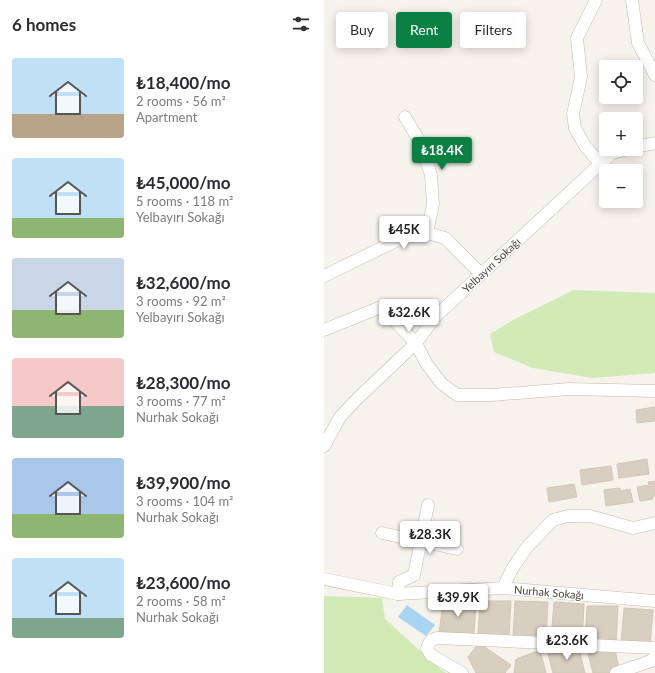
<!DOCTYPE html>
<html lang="en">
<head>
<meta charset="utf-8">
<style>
	:root { --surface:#fff; --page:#f2f2f3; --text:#2b2b33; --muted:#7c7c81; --accent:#0b8043 }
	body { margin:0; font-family:Lato,sans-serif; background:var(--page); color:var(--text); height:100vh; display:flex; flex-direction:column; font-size:15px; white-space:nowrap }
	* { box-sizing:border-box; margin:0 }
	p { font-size:13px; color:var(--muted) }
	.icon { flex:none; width:22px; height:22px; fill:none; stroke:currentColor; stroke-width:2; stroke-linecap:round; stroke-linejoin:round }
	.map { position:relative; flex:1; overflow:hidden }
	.drawer { display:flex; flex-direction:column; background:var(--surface); width:324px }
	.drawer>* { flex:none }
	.guide { position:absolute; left:12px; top:12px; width:259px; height:36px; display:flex; gap:8px }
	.controls { position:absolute; left:275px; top:60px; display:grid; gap:8px }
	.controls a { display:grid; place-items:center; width:44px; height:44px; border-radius:4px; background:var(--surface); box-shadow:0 2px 10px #0003; font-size:20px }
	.price { position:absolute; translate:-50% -34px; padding:0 9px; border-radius:4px; background:#fff; color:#222; font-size:13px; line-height:26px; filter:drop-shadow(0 1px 2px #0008) }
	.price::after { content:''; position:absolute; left:50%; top:24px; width:12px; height:9px; margin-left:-6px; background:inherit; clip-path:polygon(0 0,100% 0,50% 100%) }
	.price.selected { background:var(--accent); color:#fff }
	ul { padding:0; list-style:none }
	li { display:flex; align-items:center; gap:12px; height:100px; padding:0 12px }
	li span { display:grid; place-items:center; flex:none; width:112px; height:80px; border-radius:4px; color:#555 }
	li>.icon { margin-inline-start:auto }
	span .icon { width:48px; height:48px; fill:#fffc; stroke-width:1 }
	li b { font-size:17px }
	h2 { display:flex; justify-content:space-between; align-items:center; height:48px; padding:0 12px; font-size:17px }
	.pill { padding:0 14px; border-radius:4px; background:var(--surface); box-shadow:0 2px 10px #0003; font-size:14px; line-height:36px }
	.pill.selected { background:var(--accent); color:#fff }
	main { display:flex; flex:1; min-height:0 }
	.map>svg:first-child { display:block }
</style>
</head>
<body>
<main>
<section class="drawer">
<h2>6 homes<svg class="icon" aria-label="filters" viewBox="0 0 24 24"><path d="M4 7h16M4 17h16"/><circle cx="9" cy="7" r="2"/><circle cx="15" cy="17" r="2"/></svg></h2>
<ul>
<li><span style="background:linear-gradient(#bfe0f5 70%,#b9a48a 0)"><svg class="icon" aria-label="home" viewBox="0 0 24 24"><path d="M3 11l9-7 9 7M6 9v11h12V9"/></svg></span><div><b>₺18,400/mo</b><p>2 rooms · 56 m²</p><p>Apartment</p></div></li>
<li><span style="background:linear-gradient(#bfe0f5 75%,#8fb573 0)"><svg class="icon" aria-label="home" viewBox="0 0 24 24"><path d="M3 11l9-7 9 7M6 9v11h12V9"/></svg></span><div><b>₺45,000/mo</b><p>5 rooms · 118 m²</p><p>Yelbayırı Sokağı</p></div></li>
<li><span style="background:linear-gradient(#c9d6e8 65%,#8fb573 0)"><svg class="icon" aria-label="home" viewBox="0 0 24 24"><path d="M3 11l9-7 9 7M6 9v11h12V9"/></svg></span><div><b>₺32,600/mo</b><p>3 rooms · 92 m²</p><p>Yelbayırı Sokağı</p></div></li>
<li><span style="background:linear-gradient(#f6c9c9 60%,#7fa58c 0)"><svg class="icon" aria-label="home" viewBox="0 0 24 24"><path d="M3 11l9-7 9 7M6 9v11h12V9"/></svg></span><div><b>₺28,300/mo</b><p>3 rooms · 77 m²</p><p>Nurhak Sokağı</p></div></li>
<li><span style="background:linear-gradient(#a9c7e8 70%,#8fb573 0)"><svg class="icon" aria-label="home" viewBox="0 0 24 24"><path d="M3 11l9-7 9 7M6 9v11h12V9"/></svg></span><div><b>₺39,900/mo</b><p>3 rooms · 104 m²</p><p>Nurhak Sokağı</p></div></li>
<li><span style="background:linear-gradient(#bfe0f5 75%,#7fa58c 0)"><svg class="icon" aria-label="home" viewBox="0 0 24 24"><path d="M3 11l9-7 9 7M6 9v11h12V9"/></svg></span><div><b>₺23,600/mo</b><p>2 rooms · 58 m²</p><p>Nurhak Sokağı</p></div></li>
</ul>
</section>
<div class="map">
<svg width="331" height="673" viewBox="0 0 331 673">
	<rect width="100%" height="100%" fill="#f6f3ec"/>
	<g fill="#d2eab5">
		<path d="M250 290 331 293V373L268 378 209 368 170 352 166 334 191 319Z"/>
		<path d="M0 596 58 598 61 619 115 668 122 673H0Z"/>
	</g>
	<path fill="#a9d4f2" d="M83 605 111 625 102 636 74 617Z"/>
	<g fill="#d8cfc1" stroke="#d3c7b4">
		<path d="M331 407V421L313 423 312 410Z"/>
		<path d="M323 459 325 474 295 478 293 464Z"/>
		<path d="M287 466 289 480 258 485 256 470Z"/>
		<path d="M331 481V496L328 497 329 499 316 501 313 487 325 485 324 482Z"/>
		<path d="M250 484 253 497 225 502 223 488Z"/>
		<path d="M296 488V491L306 489 309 502 282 506 280 490Z"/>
		<path d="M152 601 150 635 115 633 119 603Z"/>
		<path d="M156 601H187L185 637 154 635Z"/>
		<path d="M191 601 224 602 222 641 189 637Z"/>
		<path d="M230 602 260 604 258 644 227 641Z"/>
		<path d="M263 606H294L292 645 261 643Z"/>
		<path d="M300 608 329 610 326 647 297 644Z"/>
		<path d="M155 643 187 665 181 673H152L144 657Z"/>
		<path d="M240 647 255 649 261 673H229L224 654Z"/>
		<path d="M270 649H291L295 669 283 673H269L264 654Z"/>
		<path d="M216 650 222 673H190L192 659Z"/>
	</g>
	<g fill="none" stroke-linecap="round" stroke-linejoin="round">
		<defs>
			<g id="street">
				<path d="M272 0 253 38 257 77 249 114 251 128 261 146 276 163"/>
				<path d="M308 0 314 43 331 75"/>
				<path d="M81 117 96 142 107 175 109 204 103 233"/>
				<path d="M312 147 331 143"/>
				<path d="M305 149 288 153 112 316 92 343 102 363 117 383 133 395H168L245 389 331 391"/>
				<path d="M0 276 78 238 103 233 121 238 157 274"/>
				<path d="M0 330 57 307 92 343 33 399 16 417 0 446"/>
				<path d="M58 533 133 549"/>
				<path d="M0 579 74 594 179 588 331 601"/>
				<path d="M179 588 188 569 203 547 229 520 244 516H266L309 528 331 523"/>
				<path d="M74 594 75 582 90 575 104 505"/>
				<path d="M138 673 107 655 103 649C105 642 106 640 113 638L331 648"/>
				<path d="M292 673 327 661 331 657"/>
			</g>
		</defs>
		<use href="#street" stroke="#c2bbae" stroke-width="13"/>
		<use href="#street" stroke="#fff" stroke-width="12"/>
	</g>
	<g text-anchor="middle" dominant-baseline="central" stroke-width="3" stroke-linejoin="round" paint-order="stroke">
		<g font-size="11" fill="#4b4439" stroke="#fff">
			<text transform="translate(167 265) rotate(-43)">Yelbayırı Sokağı</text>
			<text transform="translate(225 592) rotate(5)">Nurhak Sokağı</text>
		</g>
	</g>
</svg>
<div class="controls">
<a><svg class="icon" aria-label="locate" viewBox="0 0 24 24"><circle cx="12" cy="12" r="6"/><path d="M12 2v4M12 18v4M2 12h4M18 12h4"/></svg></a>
<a>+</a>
<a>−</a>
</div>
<b class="price selected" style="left:118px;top:171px">₺18.4K</b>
<b class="price" style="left:80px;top:250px">₺45K</b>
<b class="price" style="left:85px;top:333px">₺32.6K</b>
<b class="price" style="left:106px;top:555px">₺28.3K</b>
<b class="price" style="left:134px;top:618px">₺39.9K</b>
<b class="price" style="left:243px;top:661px">₺23.6K</b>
<div class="guide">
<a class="pill">Buy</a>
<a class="pill selected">Rent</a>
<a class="pill">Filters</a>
</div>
</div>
</main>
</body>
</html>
